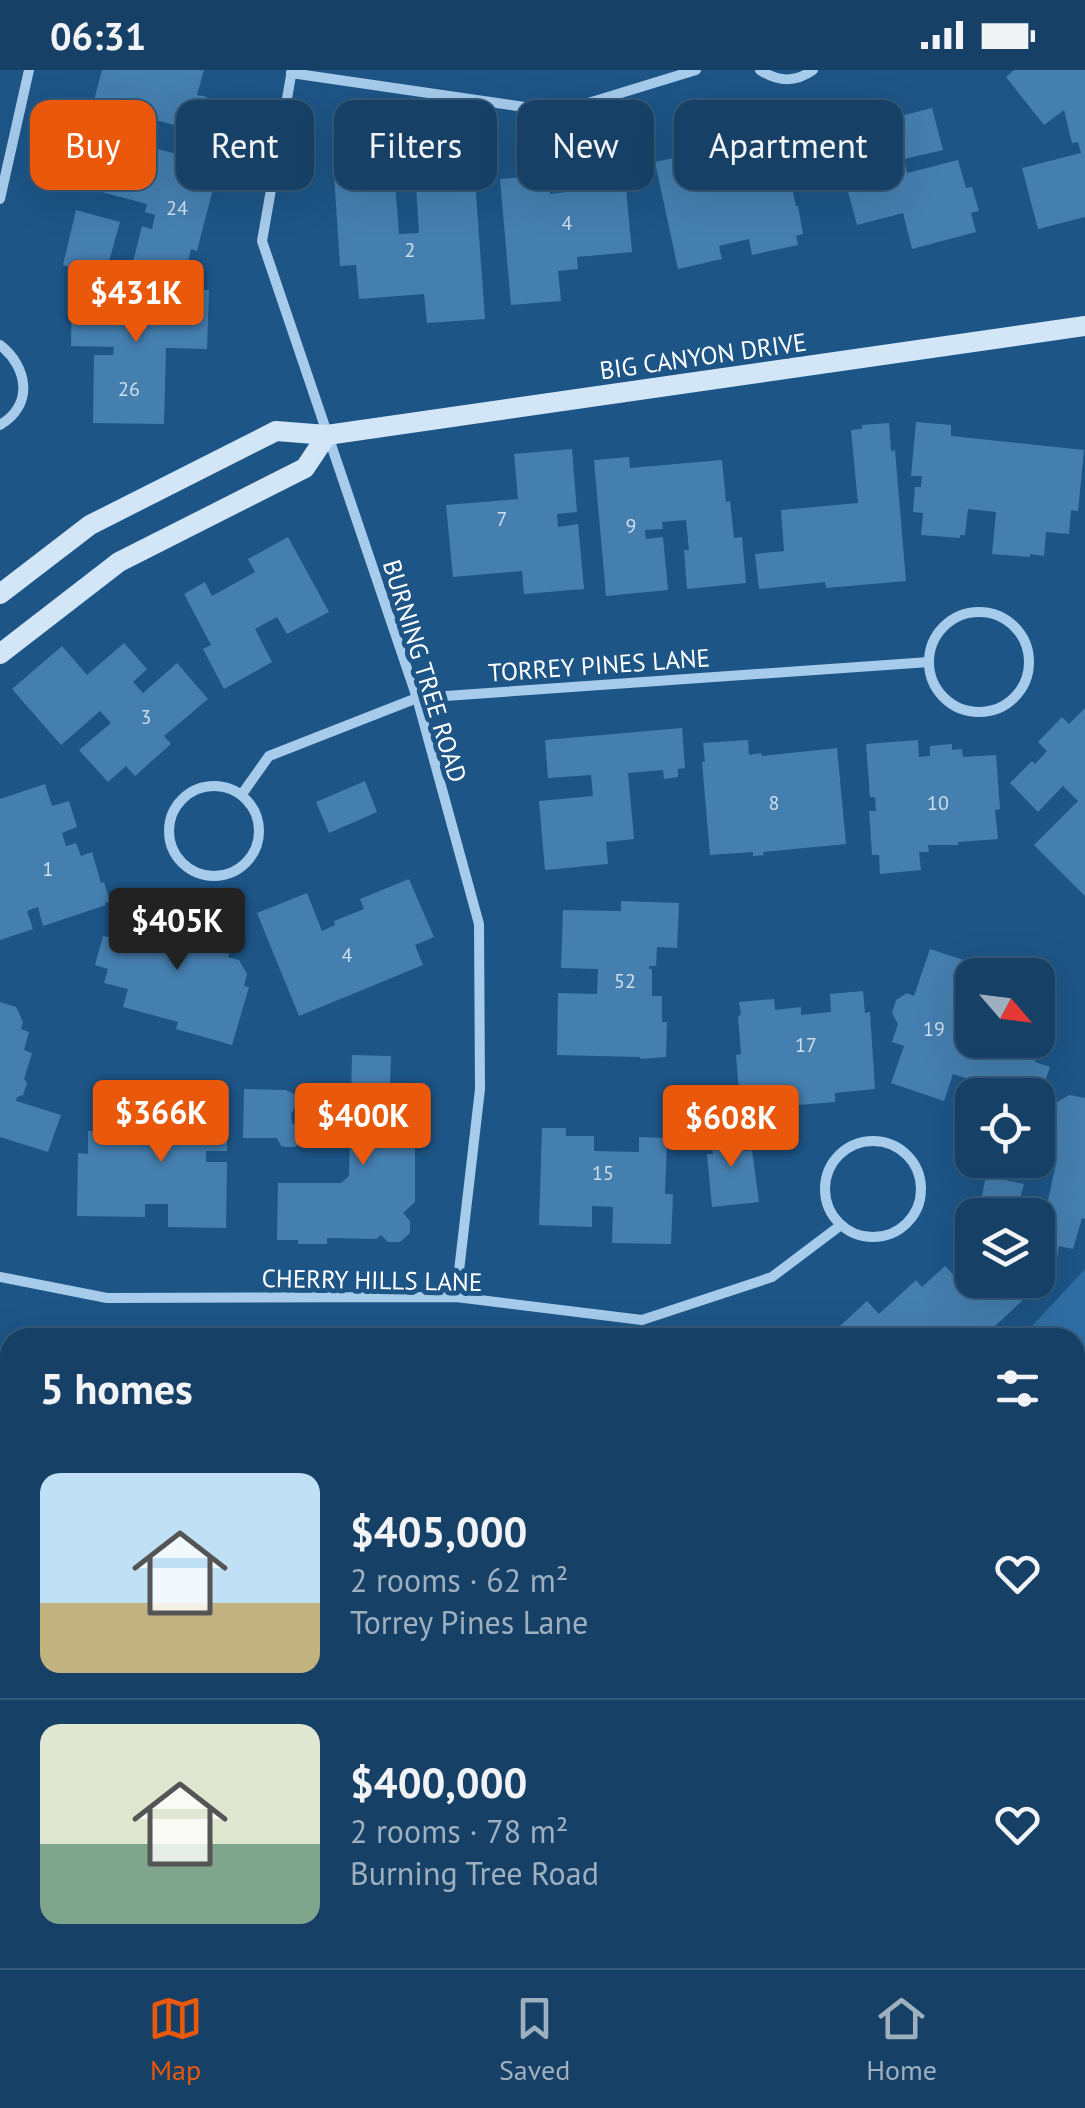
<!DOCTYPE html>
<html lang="en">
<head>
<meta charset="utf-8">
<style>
	:root { --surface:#164065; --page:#1f476b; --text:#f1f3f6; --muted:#9eafbf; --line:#355979; --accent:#ea580c }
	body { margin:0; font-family:"PT Sans",sans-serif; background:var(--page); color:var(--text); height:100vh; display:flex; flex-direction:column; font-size:38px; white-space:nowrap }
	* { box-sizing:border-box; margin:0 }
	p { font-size:32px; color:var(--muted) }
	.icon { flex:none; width:55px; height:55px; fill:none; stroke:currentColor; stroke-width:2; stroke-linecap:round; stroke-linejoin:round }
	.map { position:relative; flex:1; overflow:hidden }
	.sheet { position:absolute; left:0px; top:1258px; width:1085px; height:642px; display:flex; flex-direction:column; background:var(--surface); border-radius:30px 30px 0 0; box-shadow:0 10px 40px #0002,0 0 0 2px var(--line) }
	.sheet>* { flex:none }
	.top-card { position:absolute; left:30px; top:30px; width:1025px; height:90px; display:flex; gap:20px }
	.needle { width:65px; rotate:118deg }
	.controls { position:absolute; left:955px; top:888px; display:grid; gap:20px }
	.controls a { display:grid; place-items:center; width:100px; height:100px; border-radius:20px; background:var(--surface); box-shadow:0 10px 40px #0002,0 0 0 2px var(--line); font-size:50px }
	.price { position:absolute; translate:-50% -85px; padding:0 22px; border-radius:10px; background:var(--accent); color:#fff; font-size:32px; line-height:65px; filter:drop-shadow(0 2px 5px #0008) }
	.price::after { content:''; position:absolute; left:50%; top:60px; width:30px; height:22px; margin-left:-15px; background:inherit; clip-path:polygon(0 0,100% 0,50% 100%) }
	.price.active { background:#222; color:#fff }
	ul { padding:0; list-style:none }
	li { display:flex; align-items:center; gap:30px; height:250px; padding:0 40px }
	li+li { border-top:2px solid var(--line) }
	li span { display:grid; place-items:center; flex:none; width:280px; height:200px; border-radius:20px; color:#555 }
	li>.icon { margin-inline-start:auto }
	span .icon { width:120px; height:120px; fill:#fffc; stroke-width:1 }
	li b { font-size:42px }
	h2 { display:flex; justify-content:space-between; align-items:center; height:120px; padding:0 40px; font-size:42px }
	.tag { padding:0 35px; border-radius:20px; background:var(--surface); box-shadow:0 10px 40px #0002,0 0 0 2px var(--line); font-size:35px; line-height:90px }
	.tag.active { background:var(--accent); color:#fff }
	.status { display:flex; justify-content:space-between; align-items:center; height:70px; padding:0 50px; background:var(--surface); direction:ltr }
	.status svg { height:28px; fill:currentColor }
	.menu { display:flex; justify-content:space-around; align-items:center; height:140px; border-top:2px solid var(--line); background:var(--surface); font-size:28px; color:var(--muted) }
	.menu a { display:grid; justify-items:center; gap:5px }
	.menu .active { color:var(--accent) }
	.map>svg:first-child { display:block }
</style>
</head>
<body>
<div class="status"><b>06:31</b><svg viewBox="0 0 49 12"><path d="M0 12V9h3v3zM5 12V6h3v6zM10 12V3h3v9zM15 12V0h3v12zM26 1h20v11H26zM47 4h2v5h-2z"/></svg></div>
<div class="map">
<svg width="1085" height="1898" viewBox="0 0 1085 1898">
	<rect width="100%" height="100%" fill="#1d5587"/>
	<g fill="#306fa5">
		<path d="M1085 1199V1782L1075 1792V1268L1022 1267Z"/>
		<path d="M0 1418H10V1856L0 1857Z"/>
		<path d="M396 1890H1001L1000 1898H400Z"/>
	</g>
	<g fill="#457fb0">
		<path d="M102 0H204L197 25 207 27 198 61 132 44 131 47 92 38Z"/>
		<path d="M1014 0H1085V147L1038 159 1022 98 1081 83 1078 72 1072 73 1064 40 1044 55 1006 7Z"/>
		<path d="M932 38 943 80 904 89 907 103 958 90 966 118 972 117 979 141 971 143 976 162 912 179 903 143 857 155 847 118 865 114 862 101 818 112 807 70Z"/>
		<path d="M85 60 219 95 197 181 191 179 183 213 131 200 142 156 152 159 155 145 145 142 147 134 71 114Z"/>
		<path d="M777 67 783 97 787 96 796 136H798L803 164 796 166 798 175 752 185 749 169 719 176 722 189 678 199 655 92 710 80 718 117 737 113 730 77Z"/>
		<path d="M474 96 485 249 427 253 424 224 359 229 356 195 340 196 334 104 394 100 399 164 419 163 415 101Z"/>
		<path d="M548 105 550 124 567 122 566 112 603 108 604 121 626 118 632 182 577 187 578 199 558 201 561 231 511 235 500 109Z"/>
		<path d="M76 140 120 152 105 206 63 195Z"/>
		<path d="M72 218 209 220 207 279 166 278 164 354 93 353 94 285H113L114 277 71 276Z"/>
		<path d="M916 352 951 355V366L1084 380 1078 441 1071 440 1069 464 1046 462 1044 486 1030 484V487L992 484 996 442 968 439 965 465H960V468L921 465 923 443 913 442 915 417H921L922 406H911Z"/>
		<path d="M889 353 891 381 895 380 906 511 826 518 825 512 759 519 755 484 784 481 781 440 858 433 851 360 862 359V355Z"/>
		<path d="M572 379 577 442 557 444 558 457 578 454 584 519 524 524 522 501 453 507 446 435 518 429 514 384Z"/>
		<path d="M629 387 630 398 722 390 726 432 730 431 734 468 742 467 746 513 687 519 684 480H689L686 450 662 452 663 459 645 460 646 469 663 467 668 520 606 526 594 390Z"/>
		<path d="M288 467 329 542 287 564 277 547 255 559 272 592 224 619 203 579 211 575 184 524 205 512 212 526 255 502 248 489Z"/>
		<path d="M124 573 147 599 133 612 143 623 177 593 208 629 164 666 171 674 135 706 126 696 108 712 79 680 111 653 100 641 61 675 12 619 62 576 87 605Z"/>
		<path d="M1085 638V826L1034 775 1078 731 1063 716 1038 742 1010 713 1032 691 1035 694 1047 681 1038 672 1062 647 1069 654Z"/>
		<path d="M682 658 685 698 678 699V707L664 709 663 700 628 703 634 769 606 772 608 794 545 800 539 731 593 726 591 705 548 708 545 670Z"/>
		<path d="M748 670 749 685 761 683 762 686 837 678 846 774 763 782 764 785 753 786V782L710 785 702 692H705L703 673Z"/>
		<path d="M918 670 919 687 930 686V676L952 674V680L962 679 963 687 996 685 1000 739 995 740 998 769 958 772V775H928L929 782H919L921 800 880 804 879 785H872L869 741H876L875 727H870L866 674Z"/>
		<path d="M365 711 377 742 329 763 316 732Z"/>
		<path d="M45 714 52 736 69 731 77 757 62 763 66 776 76 773 81 786 92 782 101 813 104 812 110 832 105 833 106 835 43 856 38 837 27 841 33 859 0 870V729Z"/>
		<path d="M409 809 434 867 415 875 423 895 299 946 257 843 307 823 322 861 335 855 334 851 364 839 360 829Z"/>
		<path d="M621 831 679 833 677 878 657 877 656 896H649V899H652V926H662V952H667L666 987 640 989V987L557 985 558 923 597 924 598 899 561 898 563 840 621 841Z"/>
		<path d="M152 838 206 854 205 858 234 866 228 887 239 890 247 904 244 916 249 917 232 975 176 959 178 952 123 937 128 919 104 913 108 899 95 895 103 866 115 869 122 843 125 844 131 840 141 843 149 850Z"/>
		<path d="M930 879 1006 904 972 905V970H1038V964L1043 966 1035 992 1050 997 1038 1032V1025H972V1028L961 1024 966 1008 953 1004 944 1031 891 1013 904 976 892 972 898 954 892 943 896 930 907 923 914 926Z"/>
		<path d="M863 921 865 943 870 942 875 1019 835 1023V1032L798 1035V1029L791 1030 792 1039 753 1042V1036H740L736 985 741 984 738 946 741 945 739 932 774 929 775 940 801 937V945L831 942 830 924Z"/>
		<path d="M0 932 16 937 23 952 21 959 29 962 24 980 32 983 24 1009 27 1013 23 1025 17 1027 16 1031 61 1045 48 1082 0 1067Z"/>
		<path d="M352 985 391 986 390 1016H399V1021H422L421 1066H415V1132L403 1143 410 1151V1163L400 1172H388L381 1165 376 1169 327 1168V1174H298V1170H277L278 1113H341L349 1106Z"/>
		<path d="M244 1019 286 1020 294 1024 298 1033 291 1044 292 1053 299 1057 301 1061 302 1066 298 1074 295 1077H286L281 1076 277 1068H243Z"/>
		<path d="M170 1021 228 1022 227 1081H206V1092H227L226 1158 168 1157V1134H145V1147L77 1146 78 1083 88 1084V1061L126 1062V1053L169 1054Z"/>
		<path d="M1069 1025 1085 1028V1149L1082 1148 1073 1179 1059 1176 1055 1199 1038 1196V1145H978L986 1106 1024 1114 1020 1129 1026 1130 1025 1136 1046 1140 1057 1088 1038 1084V1044Z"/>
		<path d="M542 1058H566V1066H594V1081L639 1082V1067L667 1068 665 1124H673L671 1174 612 1173 613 1137 592 1136V1157L539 1155Z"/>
		<path d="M742 1059 744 1081 752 1080 759 1132 712 1137 707 1084H713L711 1062Z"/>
		<path d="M945 1196 961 1213 972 1203V1210H977L983 1217 991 1210H1003L1022 1231 982 1268H827L867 1231 879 1244 916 1210 922 1217Z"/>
		<path d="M0 1292 10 1293V1387L5 1386 0 1390Z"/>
		<path d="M344 1890H384L385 1898H340Z"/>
	</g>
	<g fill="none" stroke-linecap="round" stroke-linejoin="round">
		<g stroke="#a6cbeb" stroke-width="6" stroke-dasharray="5 8" stroke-linecap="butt">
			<path d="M1075 1316 1085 1307"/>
			<path d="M0 1526 10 1523"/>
			<path d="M474 1890 479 1898"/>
			<path d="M553 1898 561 1890"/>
		</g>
		<g stroke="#a6cbeb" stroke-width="10">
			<path d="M292 0 262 171 417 628 479 854 480 1019 456 1227"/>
			<path d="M760 0C778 12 795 13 813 0"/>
			<path d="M291 3 559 42 696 0"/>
			<path d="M0 129 29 0"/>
			<path d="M0 275C28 297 34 335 0 355"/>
			<circle cx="979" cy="592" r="50"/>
			<circle cx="214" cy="761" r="45"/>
			<path d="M242 724 269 686 417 628 929 592"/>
			<circle cx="873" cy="1119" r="48"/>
			<path d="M0 1207 107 1228 456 1227 642 1250 772 1207 841 1155"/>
		</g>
		<g stroke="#d2e6f8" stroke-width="20">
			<path d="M0 524 90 455 276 361 327 365 1085 256"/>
			<path d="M0 584 119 492 305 398 327 365"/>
		</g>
	</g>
	<g text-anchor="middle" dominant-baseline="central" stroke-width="10" stroke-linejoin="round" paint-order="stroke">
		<g font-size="20" fill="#d0dfeb">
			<text x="177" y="138">24</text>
			<text x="567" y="153">4</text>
			<text x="410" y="180">2</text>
			<text x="129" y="319">26</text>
			<text x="502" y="449">7</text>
			<text x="631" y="456">9</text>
			<text x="146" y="647">3</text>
			<text x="774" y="733">8</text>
			<text x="938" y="733">10</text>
			<text x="48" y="799">1</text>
			<text x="347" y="885">4</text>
			<text x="625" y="911">52</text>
			<text x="934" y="959">19</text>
			<text x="806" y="975">17</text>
			<text x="603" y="1103">15</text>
		</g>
		<g font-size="25" fill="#fff" stroke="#1d5587">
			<text transform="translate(703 286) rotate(-8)">BIG CANYON DRIVE</text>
			<text transform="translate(599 595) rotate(-4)">TORREY PINES LANE</text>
			<text transform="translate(425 601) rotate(73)">BURNING TREE ROAD</text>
			<text transform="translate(372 1210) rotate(1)">CHERRY HILLS LANE</text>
		</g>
	</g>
</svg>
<div class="controls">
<a><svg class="needle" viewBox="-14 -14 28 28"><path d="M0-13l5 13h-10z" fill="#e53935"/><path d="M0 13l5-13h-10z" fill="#9eafbf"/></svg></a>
<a><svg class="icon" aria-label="locate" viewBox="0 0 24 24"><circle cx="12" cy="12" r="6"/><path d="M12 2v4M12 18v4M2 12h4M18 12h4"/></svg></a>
<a><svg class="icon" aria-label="layers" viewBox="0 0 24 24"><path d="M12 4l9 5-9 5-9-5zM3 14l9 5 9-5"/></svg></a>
</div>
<b class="price" style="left:136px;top:275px">$431K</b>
<b class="price active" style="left:177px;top:903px">$405K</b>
<b class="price" style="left:161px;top:1095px">$366K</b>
<b class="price" style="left:363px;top:1098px">$400K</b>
<b class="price" style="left:731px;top:1100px">$608K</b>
<div class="top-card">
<a class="tag active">Buy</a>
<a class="tag">Rent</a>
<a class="tag">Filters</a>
<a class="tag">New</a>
<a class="tag">Apartment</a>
</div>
<section class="sheet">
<h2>5 homes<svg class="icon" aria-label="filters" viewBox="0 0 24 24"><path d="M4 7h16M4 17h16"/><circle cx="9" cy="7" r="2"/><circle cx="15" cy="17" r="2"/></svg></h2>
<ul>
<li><span style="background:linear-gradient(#bfe0f5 65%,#c2b280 0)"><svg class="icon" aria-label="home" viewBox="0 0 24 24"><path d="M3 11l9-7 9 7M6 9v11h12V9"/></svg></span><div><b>$405,000</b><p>2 rooms · 62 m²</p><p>Torrey Pines Lane</p></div><svg class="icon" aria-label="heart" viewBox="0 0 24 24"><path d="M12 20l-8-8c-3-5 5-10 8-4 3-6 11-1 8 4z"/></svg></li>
<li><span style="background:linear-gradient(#dfe7d0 60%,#7fa58c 0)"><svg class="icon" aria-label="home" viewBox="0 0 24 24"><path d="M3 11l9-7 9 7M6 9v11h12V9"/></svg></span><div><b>$400,000</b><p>2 rooms · 78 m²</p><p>Burning Tree Road</p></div><svg class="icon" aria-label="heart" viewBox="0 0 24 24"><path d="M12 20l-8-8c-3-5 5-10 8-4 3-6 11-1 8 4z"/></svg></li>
</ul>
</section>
</div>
<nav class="menu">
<a class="active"><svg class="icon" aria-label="map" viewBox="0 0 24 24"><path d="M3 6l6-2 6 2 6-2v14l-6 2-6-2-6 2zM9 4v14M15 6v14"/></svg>Map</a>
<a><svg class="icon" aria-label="saved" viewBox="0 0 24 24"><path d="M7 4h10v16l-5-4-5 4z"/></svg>Saved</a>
<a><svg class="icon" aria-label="home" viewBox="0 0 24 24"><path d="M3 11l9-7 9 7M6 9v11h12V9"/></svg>Home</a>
</nav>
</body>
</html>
